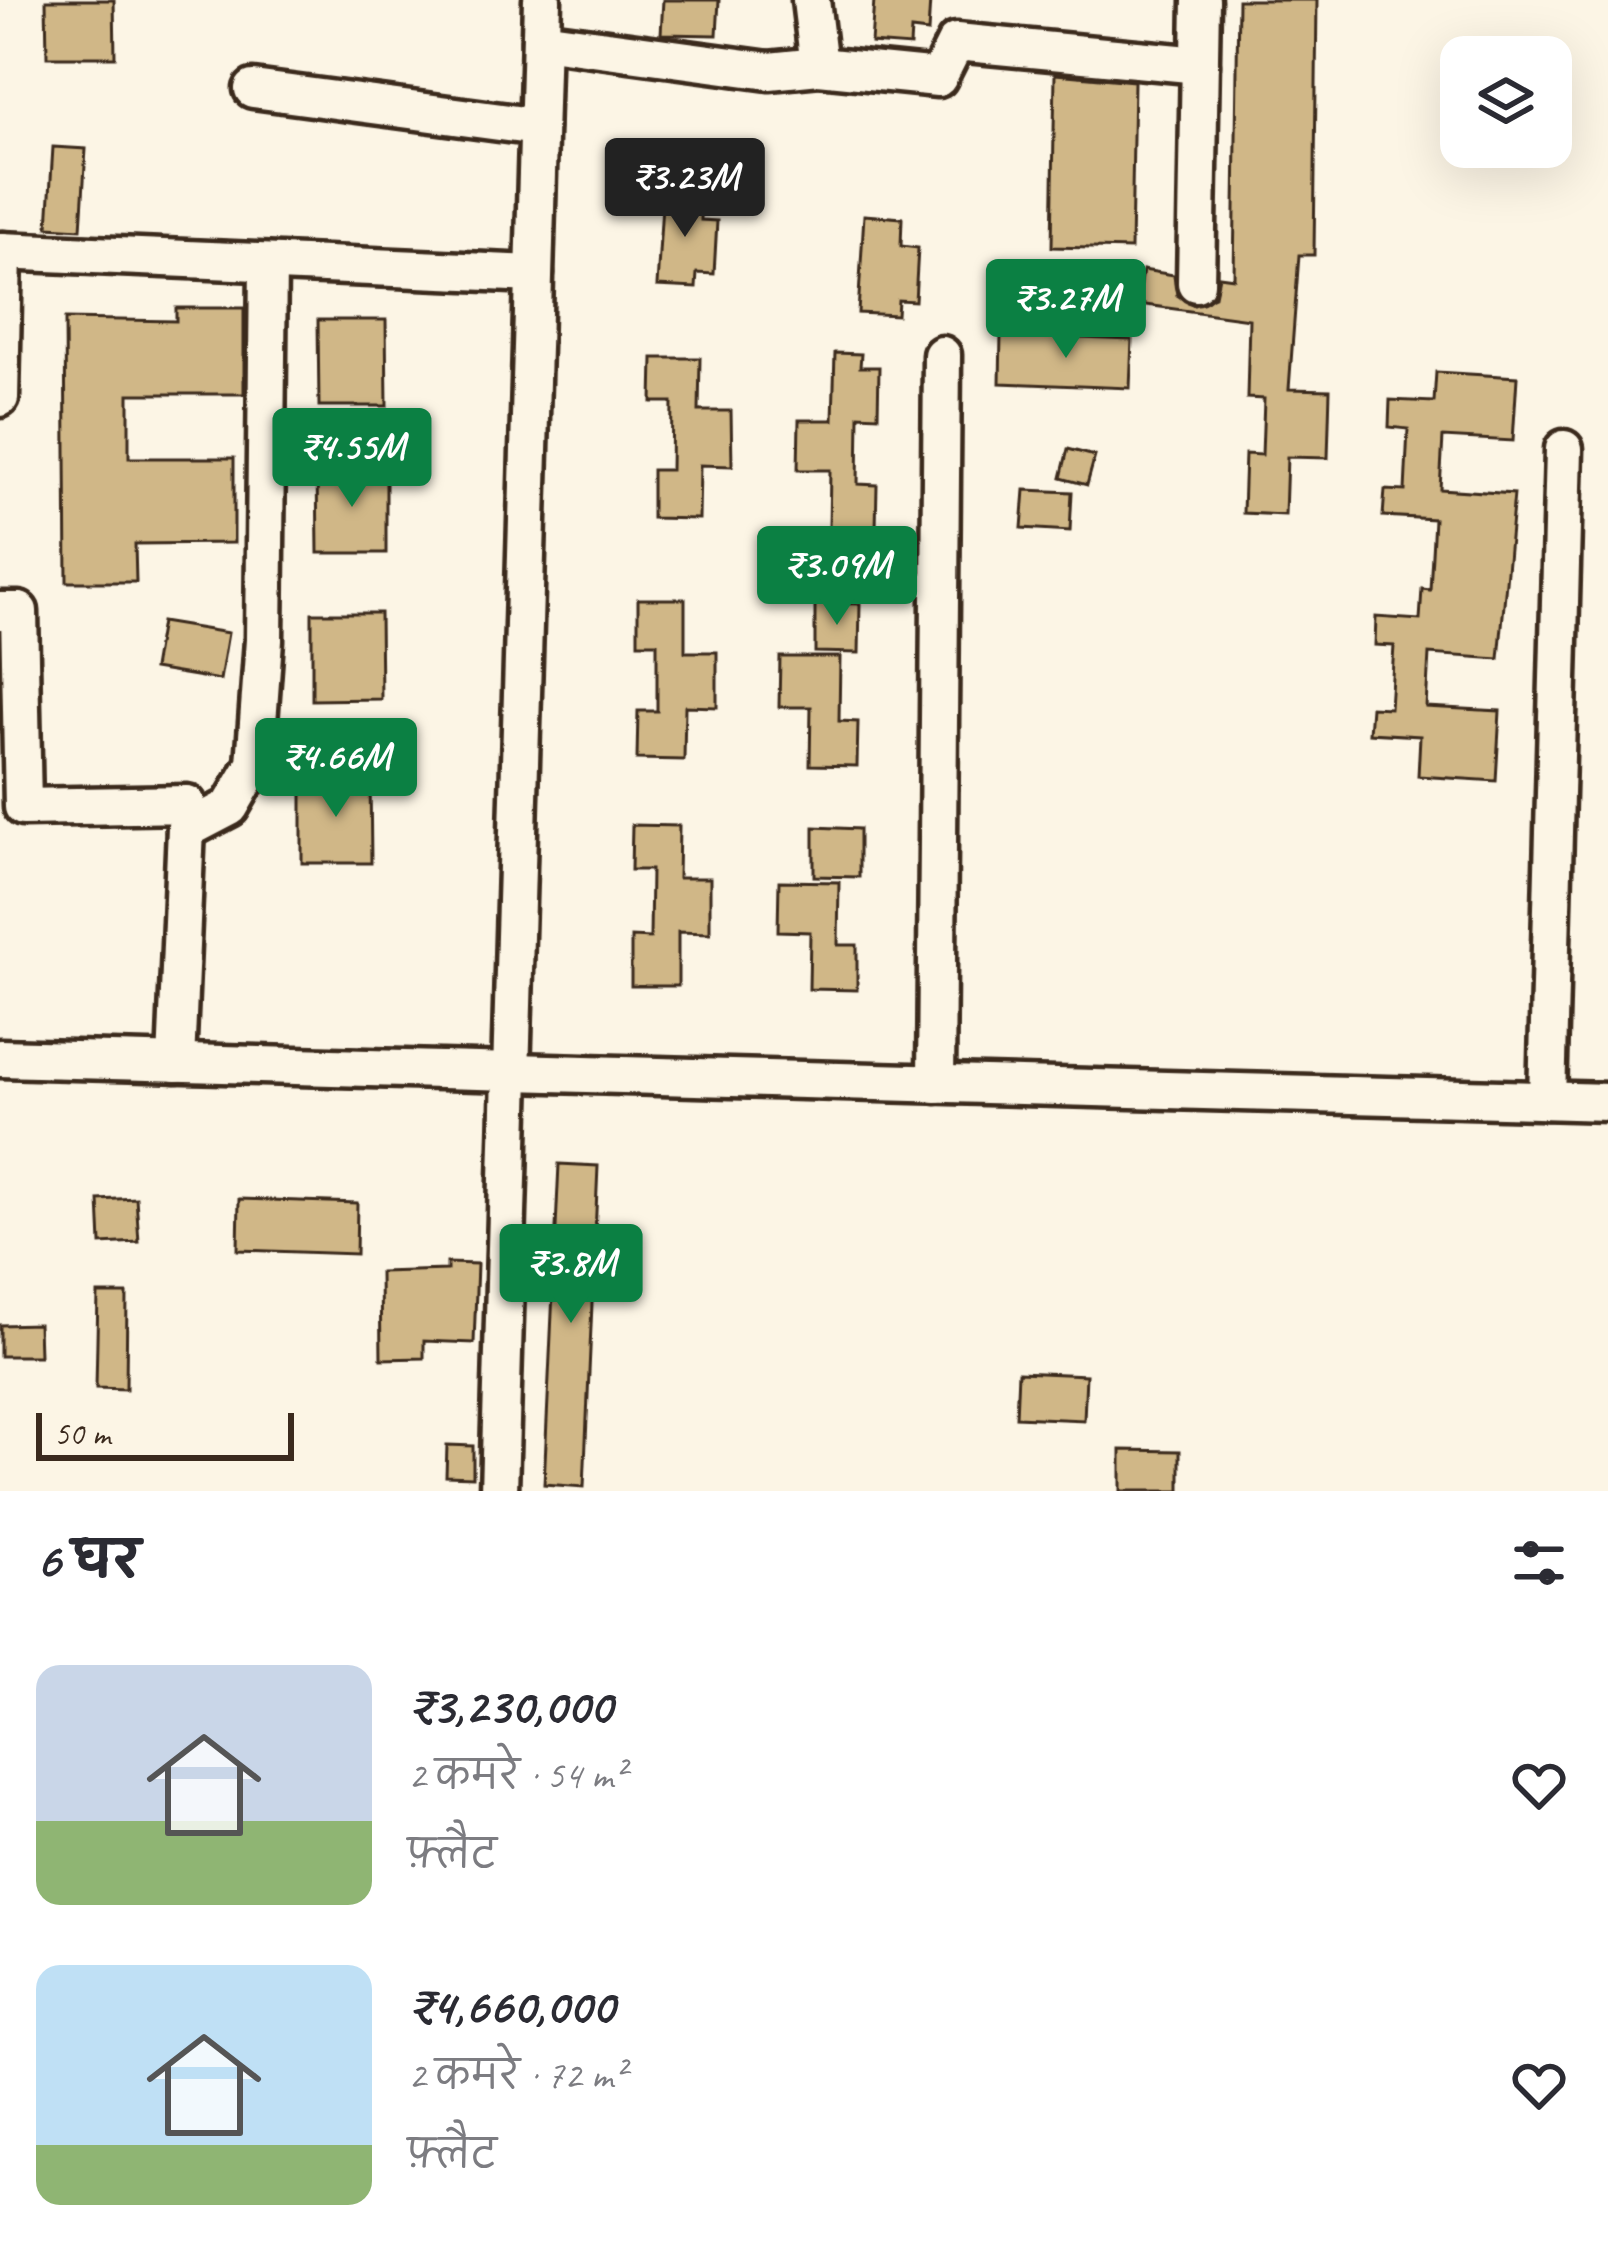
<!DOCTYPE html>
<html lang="hi">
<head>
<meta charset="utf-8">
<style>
	:root { --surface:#fff; --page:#f2f2f3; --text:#2b2b33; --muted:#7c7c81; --accent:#0b8043 }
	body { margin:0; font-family:Caveat,"Playpen Sans Deva",sans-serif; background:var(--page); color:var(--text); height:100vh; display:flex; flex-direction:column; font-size:45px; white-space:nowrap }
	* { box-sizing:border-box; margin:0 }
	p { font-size:39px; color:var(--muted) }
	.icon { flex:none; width:66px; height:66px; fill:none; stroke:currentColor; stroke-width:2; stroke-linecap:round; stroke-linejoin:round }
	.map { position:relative; height:1491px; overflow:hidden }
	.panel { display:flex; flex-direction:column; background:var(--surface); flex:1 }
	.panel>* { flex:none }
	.buttons { position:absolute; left:1440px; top:36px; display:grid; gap:24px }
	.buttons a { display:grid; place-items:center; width:132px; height:132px; border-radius:24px; background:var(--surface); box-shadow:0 12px 48px #0002; font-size:60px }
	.scale { position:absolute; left:36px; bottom:30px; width:258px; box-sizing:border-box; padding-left:12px; border:6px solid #3b2a1e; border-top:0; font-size:33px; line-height:42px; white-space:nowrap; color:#3b2a1e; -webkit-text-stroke:9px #fcf5e5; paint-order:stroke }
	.price { position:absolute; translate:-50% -102px; padding:0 27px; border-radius:12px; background:var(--accent); color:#fff; font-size:39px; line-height:78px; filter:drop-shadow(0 3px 6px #0008) }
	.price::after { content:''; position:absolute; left:50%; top:72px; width:36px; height:27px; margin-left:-18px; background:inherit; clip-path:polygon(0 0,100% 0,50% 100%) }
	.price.active { background:#222; color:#fff }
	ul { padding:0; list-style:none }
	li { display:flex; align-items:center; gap:36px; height:300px; padding:0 36px }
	li span { display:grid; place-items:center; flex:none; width:336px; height:240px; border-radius:24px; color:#555 }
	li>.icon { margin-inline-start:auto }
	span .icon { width:144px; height:144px; fill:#fffc; stroke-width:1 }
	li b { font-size:51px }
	h2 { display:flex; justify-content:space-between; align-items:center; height:144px; padding:0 36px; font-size:51px }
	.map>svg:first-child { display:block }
</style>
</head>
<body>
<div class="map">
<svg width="1608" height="1491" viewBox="0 0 1608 1491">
	<rect width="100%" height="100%" fill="#fcf5e5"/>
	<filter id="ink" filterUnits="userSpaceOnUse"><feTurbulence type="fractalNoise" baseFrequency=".00833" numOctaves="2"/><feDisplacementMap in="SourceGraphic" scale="24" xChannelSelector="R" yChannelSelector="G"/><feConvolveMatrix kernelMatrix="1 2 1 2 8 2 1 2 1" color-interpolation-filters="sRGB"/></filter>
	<g filter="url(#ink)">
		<g fill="#d0b787" stroke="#3b2a1e" stroke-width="3">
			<path d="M46 0H114L115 57H47Z"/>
			<path d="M663 0H719L717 35 661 34Z"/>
			<path d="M874 0H930L928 32 911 30 910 46 871 43Z"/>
			<path d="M1238 0H1317L1314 255H1299L1289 389 1330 390 1328 458 1287 457 1285 515 1243 513 1245 454 1262 455 1264 399 1247 398 1249 319 1138 304 1143 270 1174 275 1177 295 1194 305 1215 296 1219 276 1234 278Z"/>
			<path d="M1055 74 1134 81 1131 249 1052 247Z"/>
			<path d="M53 147 86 149 81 229 48 227Z"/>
			<path d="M663 188 702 191 701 220 717 221 714 274 697 273 696 288 657 286Z"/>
			<path d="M864 215 902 218 901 246 918 248 915 301 898 300 897 315 858 313Z"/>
			<path d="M176 308H244V394H129V458H234V543L135 544 136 582H67L65 319 176 321Z"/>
			<path d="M318 320H386L387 406H319Z"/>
			<path d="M1001 335 1132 340 1130 388 1000 383Z"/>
			<path d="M835 353 861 354 860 367H879L878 416 859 415 858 484 877 485 876 529 829 528 830 470H798L799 420H833Z"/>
			<path d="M653 358H700L699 411H731L732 466 700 465 699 519 652 518V470H671L672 402H652Z"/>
			<path d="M1436 372 1517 377 1513 441 1443 437 1440 489 1514 494 1499 659 1429 654 1426 707 1500 711 1496 781 1418 776 1420 736 1369 733 1371 707 1390 708 1394 646 1375 645 1376 617 1420 620 1422 589 1430 590 1434 519 1383 516 1385 490 1405 491 1408 429 1389 427 1390 400 1434 402Z"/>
			<path d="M1068 449 1095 456 1087 485 1061 478Z"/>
			<path d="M317 467H386V553H318Z"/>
			<path d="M1025 490 1072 492 1070 531 1022 528Z"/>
			<path d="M638 599H685V652H717V707L685 706 684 760 637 759 638 711H657V643H638Z"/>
			<path d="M815 603 860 604 859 653 815 652Z"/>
			<path d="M312 613H380L381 699 312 700Z"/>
			<path d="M161 622 228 633 220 680 153 669Z"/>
			<path d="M780 657H840L839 721 858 722 857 766 810 765 811 707H779Z"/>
			<path d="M302 777H370L371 863H302Z"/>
			<path d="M632 825 679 826 678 878H710V933L678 932V986H631V937L650 938 651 870H631Z"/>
			<path d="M814 827 859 829V877L814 876Z"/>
			<path d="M779 881 839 882 838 945H857V990L809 989 810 932 778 931Z"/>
			<path d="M559 1164 598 1166 584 1487 544 1484Z"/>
			<path d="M136 1198 139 1242 101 1244 99 1200Z"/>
			<path d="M239 1199 357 1203 356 1254 238 1250Z"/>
			<path d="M447 1263 477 1264 474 1343 424 1341V1358L381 1359 380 1272 447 1270Z"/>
			<path d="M98 1294H127L126 1389 96 1388Z"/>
			<path d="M38 1324 39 1356H0V1325Z"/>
			<path d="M1018 1372 1086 1375 1084 1420 1016 1417Z"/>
			<path d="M447 1445 473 1446V1477L446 1476Z"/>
			<path d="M1121 1450 1180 1451V1491H1121Z"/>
		</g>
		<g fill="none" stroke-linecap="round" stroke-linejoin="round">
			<defs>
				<g id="minor">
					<path d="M811 0 819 66"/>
					<path d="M541 40 769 71 819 66 938 78 956 42 1200 65"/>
					<path d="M253 89 538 127"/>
					<path d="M0 251 534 274"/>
					<path d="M1196 283 1201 0"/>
					<path d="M0 398 3 251"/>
					<path d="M0 611H19L23 807 187 804 176 1063"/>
					<path d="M186 830 230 807 255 764 264 640 268 263"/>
					<path d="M0 1058 1608 1102"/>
					<path d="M936 1084 942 355"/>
					<path d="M1547 1100 1564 449"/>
					<path d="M499 1491 542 0"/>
				</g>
			</defs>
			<use href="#minor" stroke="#3b2a1e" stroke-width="45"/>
			<use href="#minor" stroke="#fcf5e5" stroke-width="36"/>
		</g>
	</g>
</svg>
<div class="buttons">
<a><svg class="icon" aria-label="layers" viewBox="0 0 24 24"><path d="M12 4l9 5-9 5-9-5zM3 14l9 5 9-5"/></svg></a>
</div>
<div class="scale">50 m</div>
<b class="price active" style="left:685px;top:240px">₹3.23M</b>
<b class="price" style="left:1066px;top:361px">₹3.27M</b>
<b class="price" style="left:352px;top:510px">₹4.55M</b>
<b class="price" style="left:837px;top:628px">₹3.09M</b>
<b class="price" style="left:336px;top:820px">₹4.66M</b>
<b class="price" style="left:571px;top:1326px">₹3.8M</b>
</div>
<section class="panel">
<h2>6 घर<svg class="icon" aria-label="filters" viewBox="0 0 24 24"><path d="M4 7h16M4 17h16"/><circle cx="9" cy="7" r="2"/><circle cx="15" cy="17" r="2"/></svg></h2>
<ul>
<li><span style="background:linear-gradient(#c9d6e8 65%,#8fb573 0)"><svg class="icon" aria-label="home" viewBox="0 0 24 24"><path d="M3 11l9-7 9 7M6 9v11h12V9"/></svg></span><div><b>₹3,230,000</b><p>2 कमरे · 54 m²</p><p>फ़्लैट</p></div><svg class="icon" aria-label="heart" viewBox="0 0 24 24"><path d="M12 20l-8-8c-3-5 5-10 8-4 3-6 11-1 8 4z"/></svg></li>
<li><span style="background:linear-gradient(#bfe0f5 75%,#8fb573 0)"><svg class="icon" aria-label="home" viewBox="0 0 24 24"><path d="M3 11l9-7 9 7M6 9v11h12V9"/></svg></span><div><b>₹4,660,000</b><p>2 कमरे · 72 m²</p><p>फ़्लैट</p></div><svg class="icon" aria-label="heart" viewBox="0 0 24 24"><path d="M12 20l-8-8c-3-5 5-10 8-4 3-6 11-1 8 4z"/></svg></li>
</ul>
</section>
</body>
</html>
